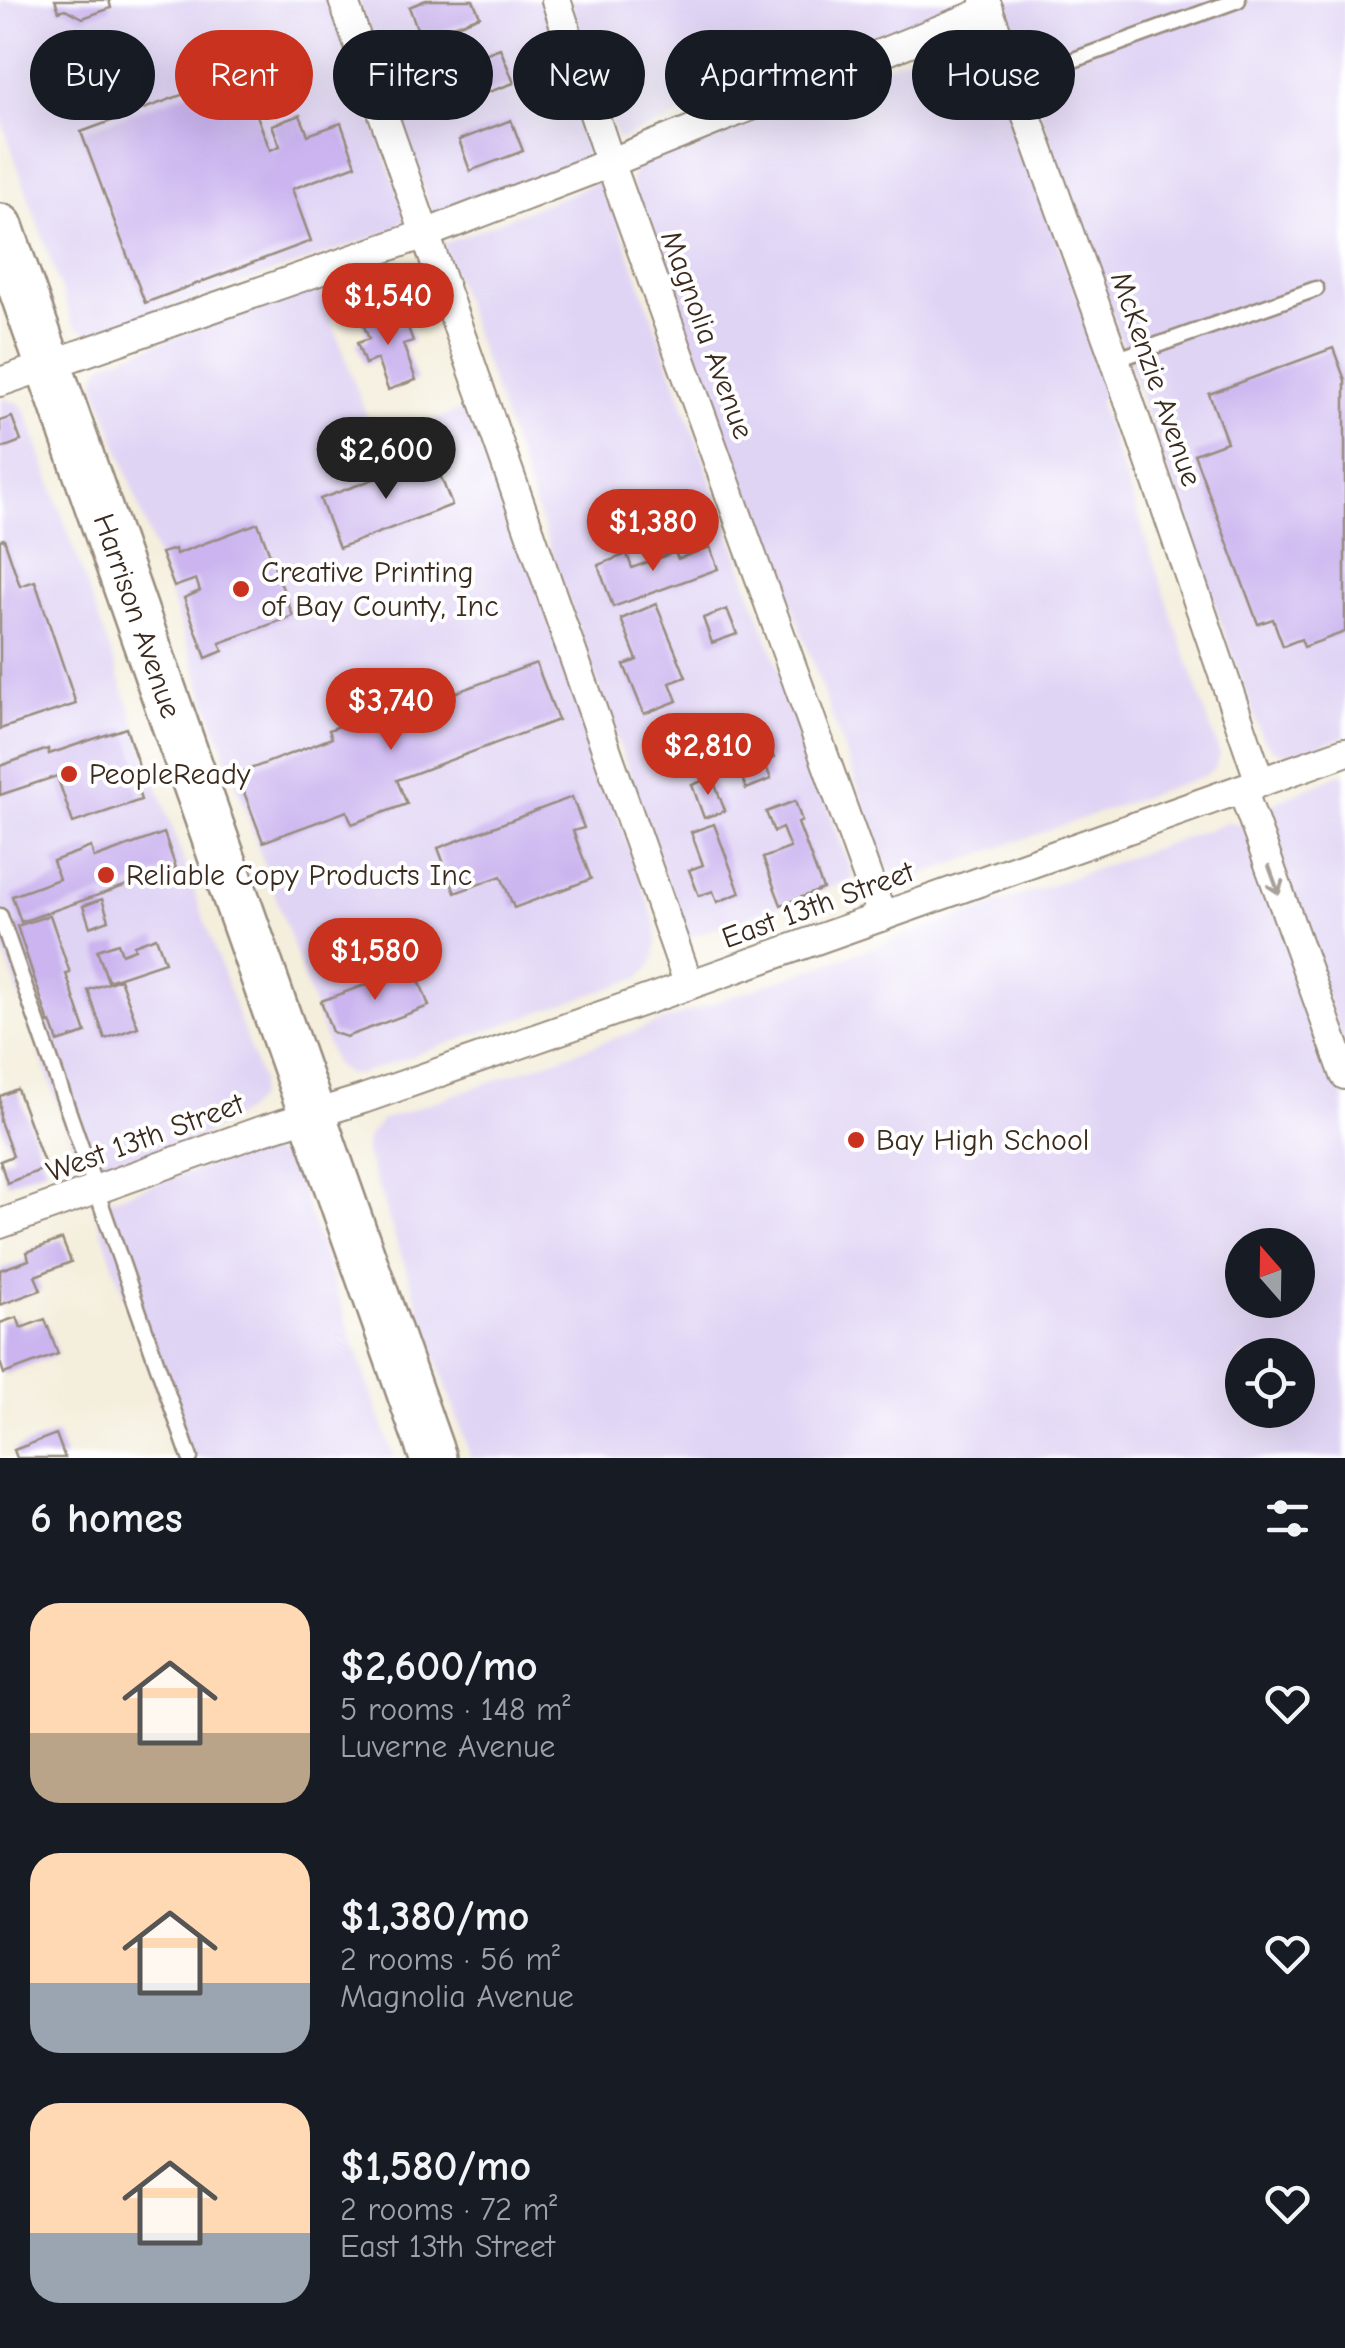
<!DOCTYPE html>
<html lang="en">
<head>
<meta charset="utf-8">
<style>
	:root { --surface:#171b24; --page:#242831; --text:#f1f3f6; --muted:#9ea1a6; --accent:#c8321e }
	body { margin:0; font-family:"Comic Neue",sans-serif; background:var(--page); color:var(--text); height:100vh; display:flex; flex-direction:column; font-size:38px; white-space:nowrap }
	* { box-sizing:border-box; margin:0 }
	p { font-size:32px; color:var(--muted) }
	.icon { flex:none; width:55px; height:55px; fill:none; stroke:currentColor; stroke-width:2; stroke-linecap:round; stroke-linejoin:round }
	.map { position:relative; height:1458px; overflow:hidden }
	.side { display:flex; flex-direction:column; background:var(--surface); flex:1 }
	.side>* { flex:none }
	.hud { position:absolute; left:30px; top:30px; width:1285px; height:90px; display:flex; gap:20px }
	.needle { width:65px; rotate:340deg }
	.tools { position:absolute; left:1225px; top:1228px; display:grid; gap:20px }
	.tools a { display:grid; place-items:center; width:90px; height:90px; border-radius:50%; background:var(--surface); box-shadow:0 10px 40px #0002; font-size:50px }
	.price { position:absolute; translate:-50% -85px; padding:0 22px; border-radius:35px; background:var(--accent); color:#fff; font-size:32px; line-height:65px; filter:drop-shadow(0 2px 5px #0008) }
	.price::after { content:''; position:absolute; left:50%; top:60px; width:30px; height:22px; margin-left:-15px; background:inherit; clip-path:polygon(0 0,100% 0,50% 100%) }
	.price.current { background:#222; color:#fff }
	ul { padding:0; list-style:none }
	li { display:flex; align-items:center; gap:30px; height:250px; padding:0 30px }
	li span { display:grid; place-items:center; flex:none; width:280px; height:200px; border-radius:30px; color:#555 }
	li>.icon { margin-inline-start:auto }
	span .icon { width:120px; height:120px; fill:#fffc; stroke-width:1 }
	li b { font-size:42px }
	h2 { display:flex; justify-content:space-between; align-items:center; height:120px; padding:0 30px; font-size:42px }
	.tag { padding:0 35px; border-radius:45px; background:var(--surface); box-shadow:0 10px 40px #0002; font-size:35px; line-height:90px }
	.tag.current { background:var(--accent); color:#fff }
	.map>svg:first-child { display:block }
</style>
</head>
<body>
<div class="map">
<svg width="1345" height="1458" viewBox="0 0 1345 1458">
	<rect width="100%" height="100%" fill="#fff"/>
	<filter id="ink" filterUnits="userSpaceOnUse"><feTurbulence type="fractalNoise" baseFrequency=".01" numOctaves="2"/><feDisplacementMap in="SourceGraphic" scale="20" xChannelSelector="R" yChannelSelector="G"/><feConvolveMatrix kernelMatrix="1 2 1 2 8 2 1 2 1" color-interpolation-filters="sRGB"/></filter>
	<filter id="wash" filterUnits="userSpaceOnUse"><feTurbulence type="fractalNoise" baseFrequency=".0048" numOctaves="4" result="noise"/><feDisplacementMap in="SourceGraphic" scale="40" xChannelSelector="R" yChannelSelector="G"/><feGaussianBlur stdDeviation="2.25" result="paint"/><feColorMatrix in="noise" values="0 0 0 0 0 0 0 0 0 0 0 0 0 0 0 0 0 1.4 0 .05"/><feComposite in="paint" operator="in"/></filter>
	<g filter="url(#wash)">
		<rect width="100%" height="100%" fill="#f4efdd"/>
		<g fill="#e0d4f4" fill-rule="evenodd">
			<path d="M0 0H332L406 216 401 223 391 231 154 314 102 332 89 333 79 329 73 324 0 116Z"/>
			<path d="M358 0H543L588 129V144L584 156 575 163 432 214Z"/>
			<path d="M569 0H968L618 140Z"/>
			<path d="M1000 0H1345V737L1289 755 1273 750 1262 738Z"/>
			<path d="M958 37 976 41 990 52 1112 393 1098 399 1220 755 1214 769 1206 775 910 879 893 875 885 864 762 522 746 503 631 182 635 168 642 163Z"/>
			<path d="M603 180 854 879 687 938 443 244Z"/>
			<path d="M319 286 376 441 475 405 656 925 657 940 654 961 644 974 639 978 357 1075 348 1074 337 1067 333 1061 96 384V375L104 363Z"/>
			<path d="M0 398 19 403 26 412 261 1081 257 1099 244 1112 199 1138 85 1181 0 941Z"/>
			<path d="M1345 772V1051L1263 818 1271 804Z"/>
			<path d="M1229 822 1244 825 1248 833 1345 1100V1458H471L366 1153V1142L370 1133 382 1120ZM1242 1245H1298V1300H1242ZM1242 1355H1298V1410H1242Z"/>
			<path d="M268 1151 282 1157 295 1173 394 1458H179L93 1205 243 1154Z"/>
		</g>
		<g id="blocks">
			<g fill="#cbb4ef">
				<path d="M55 0H109L111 8 83 18 65 9 59 11Z"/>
				<path d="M426 0H473L480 16 421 39 409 7Z"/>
				<path d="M500 48 514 83 447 107 434 73Z"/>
				<path d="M241 73 270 150 280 146 272 125 300 115 308 135 341 123 356 165 292 189 311 241 145 303 81 132Z"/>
				<path d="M511 120 523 151 470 171 459 140Z"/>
				<path d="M389 308 396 326 406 322 413 341 403 344 416 380 388 390 377 359 365 364 357 343 369 339 361 318Z"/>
				<path d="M1333 348 1345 380V632L1304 647 1301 639 1283 646 1273 619 1258 624 1194 454 1227 442 1209 394Z"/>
				<path d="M12 417 21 441 0 449V421Z"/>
				<path d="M433 457 452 505 339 548 320 499Z"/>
				<path d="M258 523 293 616 220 643 223 651 206 658 184 598 200 591 196 579 174 587 161 553 175 549 176 554Z"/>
				<path d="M4 539 20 586 35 581 76 704 0 729V540Z"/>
				<path d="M710 547 718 569 613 607 598 565 627 554 632 568 675 552 678 559Z"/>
				<path d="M656 604 686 677 670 683 677 701 644 714 624 665 637 660 621 619Z"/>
				<path d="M727 609 737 634 712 643 703 618Z"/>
				<path d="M536 663 558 720 397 780 407 804 352 824 347 811 263 842 237 774 332 738 329 730 397 704 400 713Z"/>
				<path d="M126 728 141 773 133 776 141 800 73 823 57 776 0 795V766L48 749 49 754Z"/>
				<path d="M765 736 774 758 764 761 771 779 746 789 740 771 729 775 721 753Z"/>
				<path d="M712 777 725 811 704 818 692 785Z"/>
				<path d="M572 797 584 828 573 831 591 879 514 908 501 876 455 893 438 848Z"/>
				<path d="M795 801 802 821 798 823 823 889 781 905 763 858 790 848 782 828 774 832 766 812Z"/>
				<path d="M714 824 740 893 717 902 713 891 699 896 689 870 703 865 691 832Z"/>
				<path d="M164 833 176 868 21 922 12 896 59 879 53 861 91 847 94 858Z"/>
				<path d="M102 899 109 920 90 927 83 906Z"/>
				<path d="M50 915 70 973 66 974 86 1033 58 1042 51 1022 49 1023 17 926Z"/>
				<path d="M156 937 165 962 108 981 97 950 118 943 122 954 135 949 134 945Z"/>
				<path d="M414 967 429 1006 346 1037 332 1032 321 1001Z"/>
				<path d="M120 979 138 1027 105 1039 88 990Z"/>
				<path d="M17 1089 46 1168 7 1183 0 1161 13 1156 0 1121V1096Z"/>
				<path d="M62 1239 71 1262 35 1276 41 1290 0 1305V1270L29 1260 27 1252Z"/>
				<path d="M17 1317 21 1328 45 1319 58 1354 4 1374 0 1362V1323Z"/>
				<path d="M56 1434 65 1458H17L14 1450Z"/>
			</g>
		</g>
	</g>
	<g filter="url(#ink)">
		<use href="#blocks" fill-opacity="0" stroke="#988c7e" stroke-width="2.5"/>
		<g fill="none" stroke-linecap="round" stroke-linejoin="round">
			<defs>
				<g id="lane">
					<path d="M1016 81 1238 0"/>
					<path d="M1115 360 1316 289"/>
					<path d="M0 916 190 1458"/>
				</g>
				<g id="street">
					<path d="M343 0 689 985"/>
					<path d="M556 0 610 162 882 917"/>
					<path d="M985 0 1115 360 1260 782"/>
					<path d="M0 382 425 234 592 170 989 10"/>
					<path d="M1242 789 1345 1075"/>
					<path d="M0 1224 260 1131 363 1099 689 985 1345 752"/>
				</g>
				<path id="primary" d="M0 227 433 1458"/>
			</defs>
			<use href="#lane" stroke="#988c7e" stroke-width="19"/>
			<use href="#street" stroke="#988c7e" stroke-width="32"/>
			<use href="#primary" stroke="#988c7e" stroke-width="50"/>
			<use href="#lane" stroke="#fff" stroke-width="14"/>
			<use href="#street" stroke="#fff" stroke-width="28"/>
			<use href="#primary" stroke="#fff" stroke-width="45"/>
		</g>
		<defs><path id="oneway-shaft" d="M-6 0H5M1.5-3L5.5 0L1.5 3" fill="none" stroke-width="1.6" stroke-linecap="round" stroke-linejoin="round" transform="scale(2.5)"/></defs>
		<use stroke="#a79f9a" href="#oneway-shaft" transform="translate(1274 880) rotate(70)"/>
	</g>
	<g fill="#c8321e" stroke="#fff" stroke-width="4">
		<circle cx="241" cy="589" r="10"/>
		<circle cx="69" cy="774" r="10"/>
		<circle cx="106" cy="875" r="10"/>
		<circle cx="856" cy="1140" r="10"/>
	</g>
	<g text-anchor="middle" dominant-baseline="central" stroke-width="8" stroke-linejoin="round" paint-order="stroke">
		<g font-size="30" fill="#3b2a1e" stroke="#fff">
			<text transform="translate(707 335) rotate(70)">Magnolia Avenue</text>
			<text transform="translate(1156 379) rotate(71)">McKenzie Avenue</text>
			<text transform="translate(137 616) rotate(71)">Harrison Avenue</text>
			<text transform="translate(818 905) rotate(-20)">East 13th Street</text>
			<text transform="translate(145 1138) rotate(-20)">West 13th Street</text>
		</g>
		<g font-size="30" fill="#3b2a1e" stroke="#fff" text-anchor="start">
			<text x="261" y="572">Creative Printing<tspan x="261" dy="34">of Bay County, Inc</tspan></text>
			<text x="89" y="774">PeopleReady</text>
			<text x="126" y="875">Reliable Copy Products Inc</text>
			<text x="876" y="1140">Bay High School</text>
		</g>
	</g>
</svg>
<div class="tools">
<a><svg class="needle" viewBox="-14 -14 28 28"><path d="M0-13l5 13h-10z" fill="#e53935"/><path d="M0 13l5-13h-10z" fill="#9ea1a6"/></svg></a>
<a><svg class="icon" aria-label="locate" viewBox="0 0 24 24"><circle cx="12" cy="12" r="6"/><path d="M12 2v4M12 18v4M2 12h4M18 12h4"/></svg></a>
</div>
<b class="price" style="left:388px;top:348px">$1,540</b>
<b class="price current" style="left:386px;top:502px">$2,600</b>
<b class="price" style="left:653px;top:574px">$1,380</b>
<b class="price" style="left:391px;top:753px">$3,740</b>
<b class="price" style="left:708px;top:798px">$2,810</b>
<b class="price" style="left:375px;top:1003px">$1,580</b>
<div class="hud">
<a class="tag">Buy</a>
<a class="tag current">Rent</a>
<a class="tag">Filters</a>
<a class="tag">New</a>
<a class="tag">Apartment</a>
<a class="tag">House</a>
</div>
</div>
<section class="side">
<h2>6 homes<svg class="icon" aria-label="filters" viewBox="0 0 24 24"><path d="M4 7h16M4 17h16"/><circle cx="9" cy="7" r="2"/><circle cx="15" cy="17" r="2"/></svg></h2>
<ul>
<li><span style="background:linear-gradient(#ffd9b3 65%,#b9a48a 0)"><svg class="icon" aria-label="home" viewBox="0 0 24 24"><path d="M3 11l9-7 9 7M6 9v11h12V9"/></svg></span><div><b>$2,600/mo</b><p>5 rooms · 148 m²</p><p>Luverne Avenue</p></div><svg class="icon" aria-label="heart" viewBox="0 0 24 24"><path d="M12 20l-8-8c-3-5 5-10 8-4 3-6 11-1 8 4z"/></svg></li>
<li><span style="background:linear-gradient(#ffd9b3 65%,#9aa5b1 0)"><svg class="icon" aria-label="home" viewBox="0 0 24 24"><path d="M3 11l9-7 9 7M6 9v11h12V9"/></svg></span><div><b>$1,380/mo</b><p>2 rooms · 56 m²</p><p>Magnolia Avenue</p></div><svg class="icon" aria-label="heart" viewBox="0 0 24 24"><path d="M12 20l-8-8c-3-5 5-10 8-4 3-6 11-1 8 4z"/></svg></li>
<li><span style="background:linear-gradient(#ffd9b3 65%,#9aa5b1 0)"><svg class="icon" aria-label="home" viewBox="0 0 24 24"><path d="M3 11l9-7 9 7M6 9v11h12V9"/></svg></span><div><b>$1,580/mo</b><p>2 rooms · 72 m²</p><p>East 13th Street</p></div><svg class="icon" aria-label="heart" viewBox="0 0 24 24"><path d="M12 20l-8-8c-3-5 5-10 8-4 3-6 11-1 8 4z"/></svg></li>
</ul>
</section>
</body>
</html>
